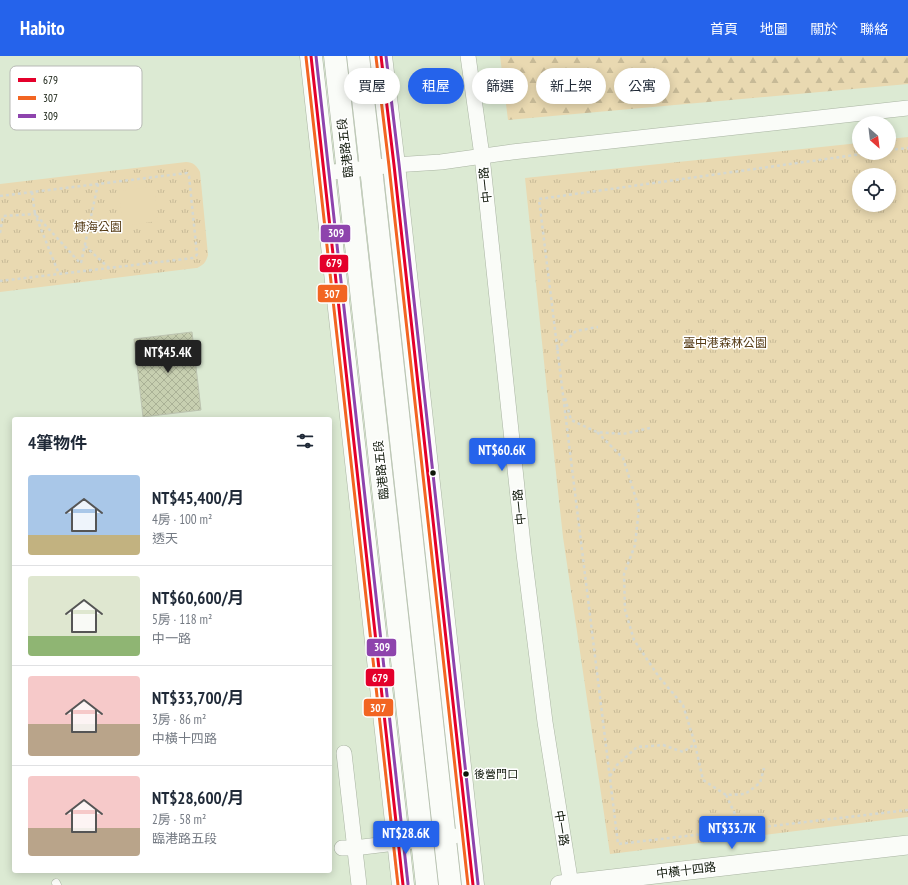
<!DOCTYPE html>
<html lang="zh-TW">
<head>
<meta charset="utf-8">
<style>
	:root { --surface:#fff; --page:#f2f2f3; --text:#1f2937; --muted:#747a83; --line:#e0e1e3; --accent:#2563eb }
	body { margin:0; font-family:"PT Sans Narrow","Noto Sans TC",sans-serif; background:var(--page); color:var(--text); height:100vh; display:flex; flex-direction:column; font-size:15px; white-space:nowrap }
	* { box-sizing:border-box; margin:0 }
	p { font-size:13px; color:var(--muted) }
	.icon { flex:none; width:22px; height:22px; fill:none; stroke:currentColor; stroke-width:2; stroke-linecap:round; stroke-linejoin:round }
	.map { position:relative; flex:1; overflow:hidden }
	.panel { position:absolute; left:12px; top:361px; width:320px; height:456px; display:flex; flex-direction:column; background:var(--surface); border-radius:4px; box-shadow:0 2px 10px #0003 }
	.panel>* { flex:none }
	.hud { position:absolute; left:344px; top:12px; width:380px; height:36px; display:flex; gap:8px }
	.needle { width:26px; rotate:152deg }
	.tools { position:absolute; left:852px; top:60px; display:grid; gap:8px }
	.tools a { display:grid; place-items:center; width:44px; height:44px; border-radius:50%; background:var(--surface); box-shadow:0 2px 10px #0003; font-size:20px }
	.price { position:absolute; translate:-50% -34px; padding:0 9px; border-radius:4px; background:var(--accent); color:#fff; font-size:13px; line-height:26px; filter:drop-shadow(0 1px 2px #0008) }
	.price::after { content:''; position:absolute; left:50%; top:24px; width:12px; height:9px; margin-left:-6px; background:inherit; clip-path:polygon(0 0,100% 0,50% 100%) }
	.price.current { background:#222; color:#fff }
	ul { padding:0; list-style:none }
	li { display:flex; align-items:center; gap:12px; height:100px; padding:0 16px }
	li+li { border-top:1px solid var(--line) }
	li span { display:grid; place-items:center; flex:none; width:112px; height:80px; border-radius:4px; color:#555 }
	li>.icon { margin-inline-start:auto }
	span .icon { width:48px; height:48px; fill:#fffc; stroke-width:1 }
	li b { font-size:17px }
	h2 { display:flex; justify-content:space-between; align-items:center; height:48px; padding:0 16px; font-size:17px }
	.chip { padding:0 14px; border-radius:18px; background:var(--surface); box-shadow:0 2px 10px #0003; font-size:14px; line-height:36px }
	.chip.current { background:var(--accent); color:#fff }
	header { display:flex; align-items:center; gap:24px; box-sizing:border-box; height:56px; padding:0 20px; background:var(--accent); color:#fff }
	header strong { font-size:19px }
	nav { display:flex; gap:22px; margin-inline-start:auto; font-size:14px }
	.map>svg:first-child { display:block }
</style>
</head>
<body>
<header>
<strong>Habito</strong>
<nav><a>首頁</a><a>地圖</a><a>關於</a><a>聯絡</a></nav>
</header>
<div class="map">
<svg width="908" height="829" viewBox="0 0 908 829">
	<defs>
		<pattern id="forest-firs" width="22" height="20" patternUnits="userSpaceOnUse"><rect width="22" height="20" fill="#e9d9b1"/><path d="M5 1l3.5 6h-7zM16 11l3.5 6h-7z" fill="#c7ba97"/></pattern>
		<pattern id="park-tufts" width="24" height="20" patternUnits="userSpaceOnUse"><rect width="24" height="20" fill="#e9d9b1"/><path d="M3 7l-1-3M5 7V3M7 7l1-3M15 17l-1-3M17 17v-4M19 17l1-3" fill="none" stroke="#c7ba97"/></pattern>
		<pattern id="building-cross-hatch" width="8" height="8" patternUnits="userSpaceOnUse"><rect width="8" height="8" fill="#c7cfb0"/><path d="M0 0l8 8M0 8l8-8" fill="none" stroke="#aab196"/></pattern>
	</defs>
	<rect width="100%" height="100%" fill="#dcead3"/>
	<path fill="url(#forest-firs)" d="M500 0H908V28L508 64Z"/>
	<g fill="url(#park-tufts)" fill-rule="evenodd">
		<path d="M908 81V761L610 798 563 481 546 325 525 122 859 87V97H889V83ZM859 119H889V149H859Z"/>
		<path d="M186 106C193 106 197 110 200 116L208 199C206 206 203 210 196 212L0 236V128Z"/>
	</g>
	<path fill="#e9d9b1" d="M154 131 158 165 123 170 119 135Z"/>
	<path fill="url(#building-cross-hatch)" stroke="#bdc4b1" d="M192 276 201 354 143 361 134 283Z"/>
	<g fill="none" stroke-linecap="round" stroke-linejoin="round">
		<defs>
			<path id="service" d="M56 827 57 829"/>
			<g id="minor">
				<path d="M468 0 482 100 524 498 545 666 571 829"/>
				<path d="M325 117 394 109 441 106 512 96 908 52"/>
				<path d="M344 697 359 829"/>
				<path d="M342 792H354L454 780"/>
			</g>
			<path id="tertiary" d="M560 829 908 789"/>
			<g id="primary">
				<path d="M311 0 403 829"/>
				<path d="M335 0 427 829"/>
				<path d="M358 0 371 112 450 829"/>
				<path d="M381 0 394 109 473 829"/>
			</g>
		</defs>
		<use href="#service" stroke="#a9b4a2" stroke-width="9"/>
		<use href="#minor" stroke="#a9b4a2" stroke-width="16"/>
		<use href="#tertiary" stroke="#a9b4a2" stroke-width="20"/>
		<use href="#primary" stroke="#a9b4a2" stroke-width="23"/>
		<g stroke="#d4d8d1" stroke-width="2.5" stroke-dasharray="3 3" stroke-linecap="butt">
			<path d="M889 94 908 92"/>
			<path d="M869 97 539 143 618 788 908 754"/>
			<path d="M32 136 35 158 81 208"/>
			<path d="M0 140 187 117 189 120 197 198 196 200 193 202 0 225"/>
			<path d="M0 177 3 160 35 158 59 218"/>
			<path d="M85 190 109 212"/>
			<path d="M81 207 98 128"/>
			<path d="M557 294V293L576 275 598 271"/>
			<path d="M565 342 571 364 597 376"/>
			<path d="M650 372 623 378 597 376 623 402 639 452 635 489 624 518 625 554 634 584 659 621 683 649 695 688 703 724 726 739 745 738 760 727 764 712"/>
			<path d="M610 720 617 709 637 691 663 689 683 696 695 688"/>
			<path d="M726 739 742 773"/>
		</g>
		<use href="#service" stroke="#fafcf8" stroke-width="8"/>
		<use href="#minor" stroke="#fafcf8" stroke-width="15"/>
		<use href="#tertiary" stroke="#fafcf8" stroke-width="19"/>
		<use href="#primary" stroke="#fafcf8" stroke-width="22"/>
		<defs>
			<g id="bus-1">
				<path d="M311 0 403 829"/>
				<path d="M381 0 394 109 473 829"/>
			</g>
			<g id="bus-2">
				<path d="M306 1 398 829"/>
				<path d="M376 1 389 110 468 829"/>
			</g>
			<g id="bus-3">
				<path d="M316 0 408 828"/>
				<path d="M386 0 399 108 478 828"/>
			</g>
		</defs>
		<use href="#bus-1" stroke="#fff" stroke-width="6"/>
		<use href="#bus-2" stroke="#fff" stroke-width="6"/>
		<use href="#bus-3" stroke="#fff" stroke-width="6"/>
		<use href="#bus-1" stroke="#e4002b" stroke-width="3"/>
		<use href="#bus-2" stroke="#f26522" stroke-width="3"/>
		<use href="#bus-3" stroke="#8e44ad" stroke-width="3"/>
	</g>
	<g fill="#0e1709" stroke="#fff" stroke-width="1.5">
		<circle cx="433" cy="417" r="3.5"/>
		<circle cx="466" cy="718" r="3.5"/>
	</g>
	<g text-anchor="middle" dominant-baseline="central" stroke-width="3" stroke-linejoin="round" paint-order="stroke">
		<g font-size="11" fill="#0e1709" stroke="#fff" text-anchor="start">
			<text x="474" y="718">後營門口</text>
		</g>
		<g font-size="12" fill="#0e1709" stroke="#fff">
			<text transform="translate(345 92) rotate(-97)">臨港路五段</text>
			<text transform="translate(485 129) rotate(-96)">中一路</text>
			<text transform="translate(381 414) rotate(-96)">臨港路五段</text>
			<text transform="translate(519 451) rotate(-96)">中一路</text>
			<text transform="translate(562 772) rotate(81)">中一路</text>
			<text transform="translate(686 814) rotate(-7)">中橫十四路</text>
		</g>
		<g font-size="12" fill="#553b15" stroke="#fff">
			<text x="98" y="170">槺海公園</text>
			<text x="725" y="286">臺中港森林公園</text>
		</g>
	</g>
	<rect x="10" y="10" width="132" height="64" rx="6" fill="#fff" stroke="#b7b9b5" stroke-width="1"/>
	<rect x="18" y="22" width="18" height="4" fill="#e4002b"/>
	<rect x="18" y="40" width="18" height="4" fill="#f26522"/>
	<rect x="18" y="58" width="18" height="4" fill="#8e44ad"/>
	<g font-size="11" fill="#0e1709">
		<text x="43" y="28">679</text>
		<text x="43" y="46">307</text>
		<text x="43" y="64">309</text>
	</g>
	<g stroke="#fff" stroke-width="1.5">
		<rect x="320" y="168" width="31" height="19" rx="4" fill="#8e44ad"/>
		<rect x="319" y="198" width="30" height="19" rx="4" fill="#e4002b"/>
		<rect x="317" y="228" width="31" height="19" rx="4" fill="#f26522"/>
		<rect x="366" y="582" width="31" height="19" rx="4" fill="#8e44ad"/>
		<rect x="365" y="612" width="30" height="19" rx="4" fill="#e4002b"/>
		<rect x="363" y="642" width="31" height="19" rx="4" fill="#f26522"/>
	</g>
	<g font-size="11" text-anchor="middle" font-weight="bold" fill="#fff">
		<text x="336" y="181">309</text>
		<text x="334" y="211">679</text>
		<text x="332" y="242">307</text>
		<text x="382" y="595">309</text>
		<text x="380" y="626">679</text>
		<text x="378" y="656">307</text>
	</g>
</svg>
<div class="tools">
<a><svg class="needle" viewBox="-14 -14 28 28"><path d="M0-13l5 13h-10z" fill="#e53935"/><path d="M0 13l5-13h-10z" fill="#747a83"/></svg></a>
<a><svg class="icon" aria-label="locate" viewBox="0 0 24 24"><circle cx="12" cy="12" r="6"/><path d="M12 2v4M12 18v4M2 12h4M18 12h4"/></svg></a>
</div>
<b class="price current" style="left:168px;top:318px">NT$45.4K</b>
<b class="price" style="left:502px;top:416px">NT$60.6K</b>
<b class="price" style="left:732px;top:794px">NT$33.7K</b>
<b class="price" style="left:406px;top:799px">NT$28.6K</b>
<div class="hud">
<a class="chip">買屋</a>
<a class="chip current">租屋</a>
<a class="chip">篩選</a>
<a class="chip">新上架</a>
<a class="chip">公寓</a>
</div>
<section class="panel">
<h2>4筆物件<svg class="icon" aria-label="filters" viewBox="0 0 24 24"><path d="M4 7h16M4 17h16"/><circle cx="9" cy="7" r="2"/><circle cx="15" cy="17" r="2"/></svg></h2>
<ul>
<li><span style="background:linear-gradient(#a9c7e8 75%,#c2b280 0)"><svg class="icon" aria-label="home" viewBox="0 0 24 24"><path d="M3 11l9-7 9 7M6 9v11h12V9"/></svg></span><div><b>NT$45,400/月</b><p>4房 · 100 m²</p><p>透天</p></div></li>
<li><span style="background:linear-gradient(#dfe7d0 75%,#8fb573 0)"><svg class="icon" aria-label="home" viewBox="0 0 24 24"><path d="M3 11l9-7 9 7M6 9v11h12V9"/></svg></span><div><b>NT$60,600/月</b><p>5房 · 118 m²</p><p>中一路</p></div></li>
<li><span style="background:linear-gradient(#f6c9c9 60%,#b9a48a 0)"><svg class="icon" aria-label="home" viewBox="0 0 24 24"><path d="M3 11l9-7 9 7M6 9v11h12V9"/></svg></span><div><b>NT$33,700/月</b><p>3房 · 86 m²</p><p>中橫十四路</p></div></li>
<li><span style="background:linear-gradient(#f6c9c9 65%,#b9a48a 0)"><svg class="icon" aria-label="home" viewBox="0 0 24 24"><path d="M3 11l9-7 9 7M6 9v11h12V9"/></svg></span><div><b>NT$28,600/月</b><p>2房 · 58 m²</p><p>臨港路五段</p></div></li>
</ul>
</section>
</div>
</body>
</html>
